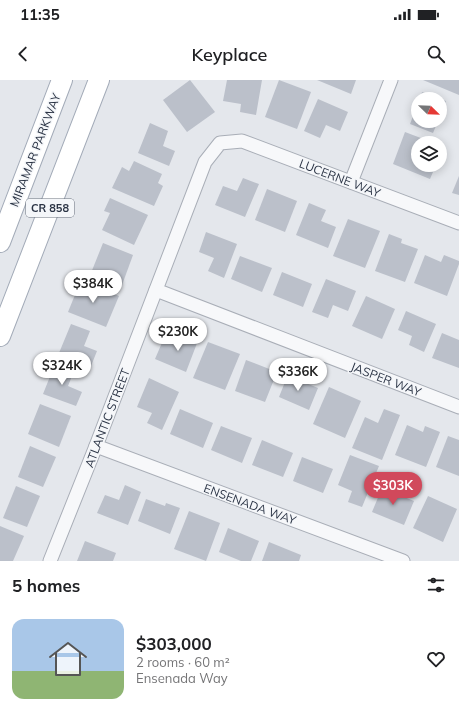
<!DOCTYPE html>
<html lang="en">
<head>
<meta charset="utf-8">
<style>
	:root { --surface:#fff; --page:#f2f2f2; --text:#202124; --muted:#757577; --line:#e0e0e0; --accent:#d1495b }
	body { margin:0; font-family:Mulish,sans-serif; background:var(--page); color:var(--text); height:100vh; display:flex; flex-direction:column; font-size:15px; white-space:nowrap }
	* { box-sizing:border-box; margin:0 }
	p { font-size:13px; color:var(--muted) }
	.icon { flex:none; width:22px; height:22px; fill:none; stroke:currentColor; stroke-width:2; stroke-linecap:round; stroke-linejoin:round }
	.map { position:relative; height:481px; overflow:hidden }
	.panel { display:flex; flex-direction:column; background:var(--surface); flex:1 }
	.panel>* { flex:none }
	.needle { width:26px; rotate:113deg }
	.fabs { position:absolute; left:411px; top:12px; display:grid; gap:8px }
	.fabs a { display:grid; place-items:center; width:36px; height:36px; border-radius:50%; background:var(--surface); box-shadow:0 2px 10px #0003; font-size:20px }
	.price { position:absolute; translate:-50% -34px; padding:0 9px; border-radius:14px; background:#fff; color:#222; font-size:13px; line-height:26px; filter:drop-shadow(0 1px 2px #0008) }
	.price::after { content:''; position:absolute; left:50%; top:24px; width:12px; height:9px; margin-left:-6px; background:inherit; clip-path:polygon(0 0,100% 0,50% 100%) }
	.price.active { background:var(--accent); color:#fff }
	ul { padding:0; list-style:none }
	li { display:flex; align-items:center; gap:12px; height:100px; padding:0 12px }
	li+li { border-top:1px solid var(--line) }
	li span { display:grid; place-items:center; flex:none; width:112px; height:80px; border-radius:12px; color:#555 }
	li>.icon { margin-inline-start:auto }
	span .icon { width:48px; height:48px; fill:#fffc; stroke-width:1 }
	li b { font-size:17px }
	h2 { display:flex; justify-content:space-between; align-items:center; height:48px; padding:0 12px; font-size:17px }
	.status { display:flex; justify-content:space-between; align-items:center; height:28px; padding:0 20px; background:var(--surface); direction:ltr }
	.status svg { height:11px; fill:currentColor }
	header { display:flex; justify-content:space-between; align-items:center; height:52px; padding:0 12px; background:var(--surface); font-size:18px; font-weight:600 }
	.map>svg:first-child { display:block }
</style>
</head>
<body>
<div class="status"><b>11:35</b><svg viewBox="0 0 49 12"><path d="M0 12V9h3v3zM5 12V6h3v6zM10 12V3h3v9zM15 12V0h3v12zM26 1h20v11H26zM47 4h2v5h-2z"/></svg></div>
<header><svg class="icon" aria-label="back" viewBox="0 0 24 24"><path d="M15 5l-7 7 7 7"/></svg>Keyplace<svg class="icon" aria-label="search" viewBox="0 0 24 24"><circle cx="10" cy="10" r="6"/><path d="M15 15l6 6"/></svg></header>
<div class="map">
<svg width="459" height="481" viewBox="0 0 459 481">
	<rect width="100%" height="100%" fill="#e4e7ec"/>
	<g fill="#bbc0ca">
		<path d="M190 0 215 32 187 52 163 20Z"/>
		<path d="M227 0H262L256 35 240 32 241 24 223 21Z"/>
		<path d="M279 0 311 12 297 49 265 37Z"/>
		<path d="M317 0H356L351 14Z"/>
		<path d="M423 0H459V15Z"/>
		<path d="M422 12 446 21 440 35V19H420Z"/>
		<path d="M318 19 348 32 340 51 326 45 320 58 304 51Z"/>
		<path d="M418 23V41H438L433 53 410 44Z"/>
		<path d="M150 43 168 51 163 66 175 71 169 86 138 73Z"/>
		<path d="M405 52 434 63H418V85H436L430 99 393 84Z"/>
		<path d="M134 81 162 94 158 103 163 106 154 126 112 108 122 87 129 91Z"/>
		<path d="M459 96V115L452 113Z"/>
		<path d="M243 98 259 104 245 137 215 125 223 106 237 111Z"/>
		<path d="M267 109 297 121 285 152 255 140Z"/>
		<path d="M110 118 148 135 134 165 102 150 110 133 104 131Z"/>
		<path d="M309 123 326 130 321 141 336 147 328 168 296 155Z"/>
		<path d="M348 139 380 151 365 188 333 176Z"/>
		<path d="M206 152 237 164 224 198 208 191 214 178 199 172Z"/>
		<path d="M389 154 402 159 401 163 418 169 405 202 375 191Z"/>
		<path d="M103 163 133 175 122 205 91 193Z"/>
		<path d="M425 175 441 182 444 175 459 181V184L447 216 414 203Z"/>
		<path d="M240 176 272 188 262 212 231 199Z"/>
		<path d="M282 192 312 204 303 227 273 215Z"/>
		<path d="M326 199 356 211 348 231 333 225 328 238 312 232Z"/>
		<path d="M81 200 119 216 106 247 68 232Z"/>
		<path d="M366 216 395 229 382 259 352 246Z"/>
		<path d="M406 231 436 244 424 272 409 265 412 256 398 250Z"/>
		<path d="M71 244 90 251 84 266 97 271 91 286 59 273Z"/>
		<path d="M183 252 199 258 186 292 155 279 164 258 179 264Z"/>
		<path d="M442 253 459 260V288L432 278Z"/>
		<path d="M208 262 240 274 225 310 193 298Z"/>
		<path d="M246 280 277 292 265 322 235 311Z"/>
		<path d="M55 284 74 291 68 306 82 312 76 326 43 314Z"/>
		<path d="M289 292 302 298 301 301 318 308 309 330 279 317Z"/>
		<path d="M149 298 179 312 162 350 147 343 152 333 137 327Z"/>
		<path d="M329 307 361 321 345 358 313 344Z"/>
		<path d="M40 324 71 336 59 367 28 354Z"/>
		<path d="M180 329 213 343 203 368 170 354Z"/>
		<path d="M384 329 400 335 382 380 352 368 365 337 378 343Z"/>
		<path d="M407 345 423 352 425 346 440 352 426 387 395 375Z"/>
		<path d="M221 346 252 358 242 383 211 370Z"/>
		<path d="M448 356 459 360V396L436 387Z"/>
		<path d="M262 360 293 373 283 397 252 385Z"/>
		<path d="M30 366 56 377 43 407 18 397Z"/>
		<path d="M350 375 379 386 362 427 348 422 352 411 338 405Z"/>
		<path d="M302 377 333 389 323 413 293 401Z"/>
		<path d="M125 405 141 412 128 445 97 433 105 415 119 420Z"/>
		<path d="M16 406 40 416 27 447 3 438Z"/>
		<path d="M382 408 414 421 404 445 372 432Z"/>
		<path d="M428 416 457 429 443 462 413 448Z"/>
		<path d="M146 419 165 426 166 423 180 428 170 454 138 441Z"/>
		<path d="M189 431 220 443 206 481 174 469Z"/>
		<path d="M0 446 24 456 13 481H0Z"/>
		<path d="M228 448 259 461 251 481H241L219 472Z"/>
		<path d="M85 461 116 473 113 481H77Z"/>
		<path d="M269 462 301 475 299 481H262Z"/>
	</g>
	<g fill="none" stroke-linecap="round" stroke-linejoin="round">
		<defs>
			<g id="street">
				<path d="M351 102 391 0"/>
				<path d="M156 210 459 327"/>
				<path d="M96 366 403 481"/>
				<path d="M50 481 96 366 205 82 220 63 242 61 459 143"/>
			</g>
			<g id="primary">
				<path d="M0 162 62 0"/>
				<path d="M0 256 99 0"/>
			</g>
		</defs>
		<use href="#street" stroke="#a9aeb7" stroke-width="15"/>
		<use href="#primary" stroke="#a3abb8" stroke-width="22"/>
		<use href="#street" stroke="#f7f8fa" stroke-width="13"/>
		<use href="#primary" stroke="#fff" stroke-width="20"/>
	</g>
	<g text-anchor="middle" dominant-baseline="central" stroke-width="3" stroke-linejoin="round" paint-order="stroke">
		<rect fill="#f4f6f9" stroke="#676e7b" stroke-width="1" x="26" y="119" width="48" height="18" rx="3"/>
		<g font-size="11" font-weight="bold" fill="#2b3445">
			<text x="50" y="128">CR 858</text>
		</g>
		<g font-size="12" fill="#2b3445" stroke="#f4f6f9">
			<text transform="translate(35 70) rotate(-69)">MIRAMAR PARKWAY</text>
			<text transform="translate(340 98) rotate(21)">LUCERNE WAY</text>
			<text transform="translate(386 299) rotate(21)">JASPER WAY</text>
			<text transform="translate(107 338) rotate(-69)">ATLANTIC STREET</text>
			<text transform="translate(250 424) rotate(20)">ENSENADA WAY</text>
		</g>
	</g>
</svg>
<div class="fabs">
<a><svg class="needle" viewBox="-14 -14 28 28"><path d="M0-13l5 13h-10z" fill="#e53935"/><path d="M0 13l5-13h-10z" fill="#757577"/></svg></a>
<a><svg class="icon" aria-label="layers" viewBox="0 0 24 24"><path d="M12 4l9 5-9 5-9-5zM3 14l9 5 9-5"/></svg></a>
</div>
<b class="price" style="left:93px;top:224px">$384K</b>
<b class="price" style="left:178px;top:272px">$230K</b>
<b class="price" style="left:62px;top:306px">$324K</b>
<b class="price" style="left:298px;top:312px">$336K</b>
<b class="price active" style="left:393px;top:426px">$303K</b>
</div>
<section class="panel">
<h2>5 homes<svg class="icon" aria-label="filters" viewBox="0 0 24 24"><path d="M4 7h16M4 17h16"/><circle cx="9" cy="7" r="2"/><circle cx="15" cy="17" r="2"/></svg></h2>
<ul>
<li><span style="background:linear-gradient(#a9c7e8 65%,#8fb573 0)"><svg class="icon" aria-label="home" viewBox="0 0 24 24"><path d="M3 11l9-7 9 7M6 9v11h12V9"/></svg></span><div><b>$303,000</b><p>2 rooms · 60 m²</p><p>Ensenada Way</p></div><svg class="icon" aria-label="heart" viewBox="0 0 24 24"><path d="M12 20l-8-8c-3-5 5-10 8-4 3-6 11-1 8 4z"/></svg></li>
</ul>
</section>
</body>
</html>
